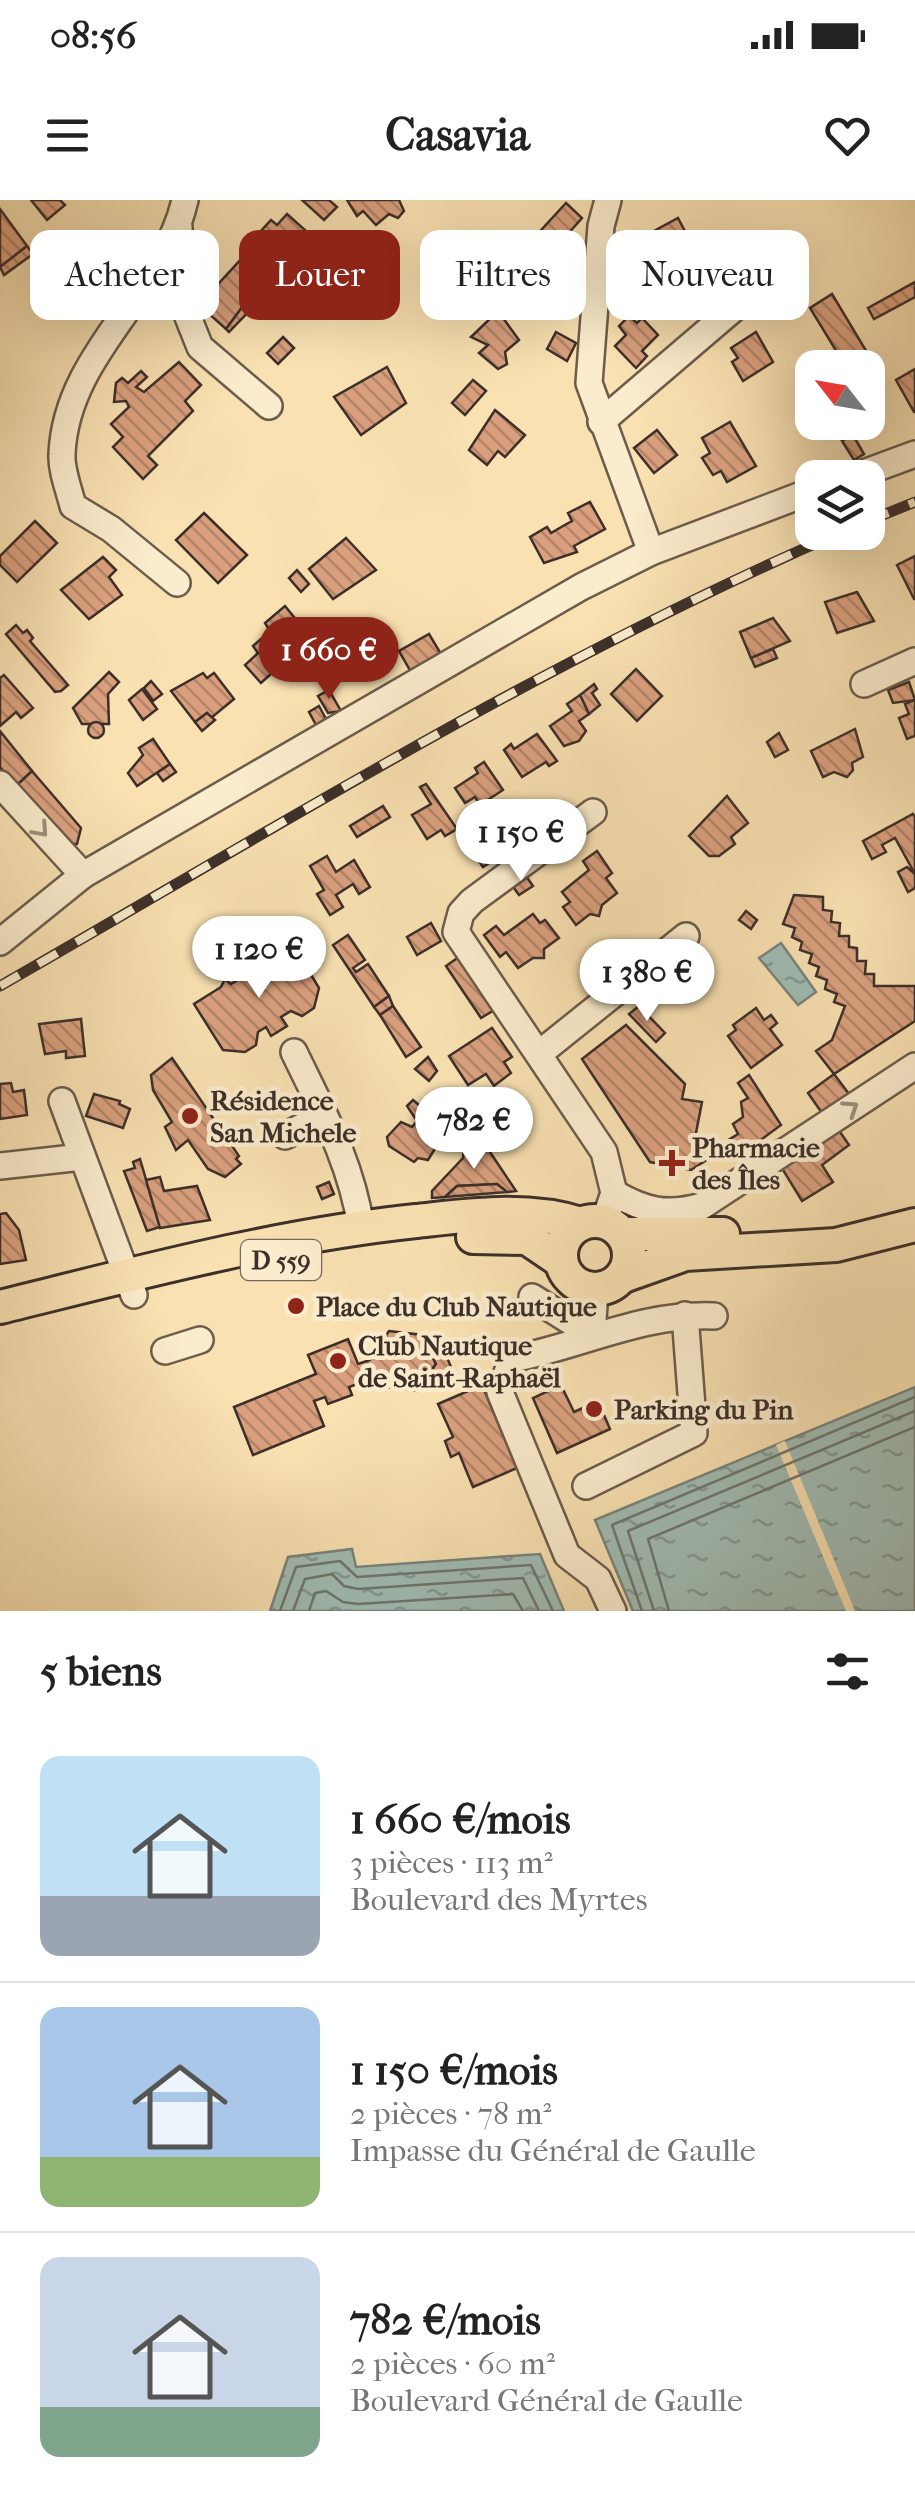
<!DOCTYPE html>
<html lang="fr">
<head>
<meta charset="utf-8">
<style>
	:root { --surface:#fff; --page:#f2f2f2; --text:#222; --muted:#767676; --line:#e0e0e0; --accent:#8f2418 }
	body { margin:0; font-family:"IM FELL French Canon",serif; background:var(--page); color:var(--text); height:100vh; display:flex; flex-direction:column; font-size:38px; white-space:nowrap }
	* { box-sizing:border-box; margin:0 }
	p { font-size:32px; color:var(--muted) }
	.icon { flex:none; width:55px; height:55px; fill:none; stroke:currentColor; stroke-width:2; stroke-linecap:round; stroke-linejoin:round }
	.map { position:relative; height:1411px; overflow:hidden }
	.panel { display:flex; flex-direction:column; background:var(--surface); flex:1 }
	.panel>* { flex:none }
	.guide { position:absolute; left:30px; top:30px; width:855px; height:90px; display:flex; gap:20px }
	.needle { width:65px; rotate:301deg }
	.controls { position:absolute; left:795px; top:150px; display:grid; gap:20px }
	.controls a { display:grid; place-items:center; width:90px; height:90px; border-radius:20px; background:var(--surface); box-shadow:0 10px 40px #0002; font-size:50px }
	.price { position:absolute; translate:-50% -85px; padding:0 22px; border-radius:35px; background:#fff; color:#222; font-size:32px; line-height:65px; filter:drop-shadow(0 2px 5px #0008) }
	.price::after { content:''; position:absolute; left:50%; top:60px; width:30px; height:22px; margin-left:-15px; background:inherit; clip-path:polygon(0 0,100% 0,50% 100%) }
	.price.active { background:var(--accent); color:#fff }
	ul { padding:0; list-style:none }
	li { display:flex; align-items:center; gap:30px; height:250px; padding:0 40px }
	li+li { border-top:2px solid var(--line) }
	li span { display:grid; place-items:center; flex:none; width:280px; height:200px; border-radius:20px; color:#555 }
	li>.icon { margin-inline-start:auto }
	span .icon { width:120px; height:120px; fill:#fffc; stroke-width:1 }
	li b { font-size:42px }
	h2 { display:flex; justify-content:space-between; align-items:center; height:120px; padding:0 40px; font-size:42px }
	.chip { padding:0 35px; border-radius:20px; background:var(--surface); box-shadow:0 10px 40px #0002; font-size:35px; line-height:90px }
	.chip.active { background:var(--accent); color:#fff }
	.status { display:flex; justify-content:space-between; align-items:center; height:70px; padding:0 50px; background:var(--surface); direction:ltr }
	.status svg { height:28px; fill:currentColor }
	header { display:flex; justify-content:space-between; align-items:center; height:130px; padding:0 40px; background:var(--surface); font-size:45px; font-weight:700 }
	.map>svg:first-child { display:block }
</style>
</head>
<body>
<div class="status"><b>08:56</b><svg viewBox="0 0 49 12"><path d="M0 12V9h3v3zM5 12V6h3v6zM10 12V3h3v9zM15 12V0h3v12zM26 1h20v11H26zM47 4h2v5h-2z"/></svg></div>
<header><svg class="icon" aria-label="menu" viewBox="0 0 24 24"><path d="M4 6h16M4 12h16M4 18h16"/></svg>Casavia<svg class="icon" aria-label="heart" viewBox="0 0 24 24"><path d="M12 20l-8-8c-3-5 5-10 8-4 3-6 11-1 8 4z"/></svg></header>
<div class="map">
<svg width="915" height="1411" viewBox="0 0 915 1411">
	<defs>
		<pattern id="water-ripples" width="26" height="14" patternUnits="userSpaceOnUse" patternTransform="scale(2.5)"><rect width="26" height="14" fill="#a0bcb4"/><path d="M2 4q2-2 4 0t4 0M15 11q2-2 4 0t4 0" fill="none" stroke="#849993"/></pattern>
		<pattern id="building-back-hatch" width="6" height="6" patternUnits="userSpaceOnUse" patternTransform="scale(2.5)"><rect width="6" height="6" fill="#daa07e"/><path d="M-1 5l2 2M0 0l6 6M5-1l2 2" fill="none" stroke="#b28367"/></pattern>
	</defs>
	<rect width="100%" height="100%" fill="#f9e1b2"/>
	<filter id="stains"><feTurbulence type="fractalNoise" baseFrequency=".002" numOctaves="4"/><feColorMatrix values="0 0 0 0 .2 0 0 0 0 .09 0 0 0 0 .02 0 0 0 .5 -.17"/></filter>
	<radialGradient id="worn" r=".72"><stop offset=".6" stop-color="#630" stop-opacity="0"/><stop offset="1" stop-color="#630" stop-opacity=".3"/></radialGradient>
	<g fill="url(#water-ripples)" stroke="#78847d" stroke-width="2.5">
		<path d="M781 743 816 792 798 805 759 758Z"/>
		<path d="M915 1187V1411H633L595 1320Z"/>
		<path d="M352 1349 356 1367 540 1354 564 1411H270L288 1357Z"/>
	</g>
	<path fill="#f9e1b2" d="M784 1241H785L855 1411H846L776 1245Z"/>
	<g fill="none" stroke-linecap="round" stroke-linejoin="round">
		<g stroke="#6e766f" stroke-width="2.5">
			<path d="M280 1411 296 1367 340 1361 357 1377 531 1365 553 1411"/>
			<path d="M293 1411 305 1379 332 1374 344 1386 358 1389 523 1378 539 1411"/>
			<path d="M309 1411 315 1393 326 1391 343 1402 358 1404 513 1394 523 1411"/>
			<path d="M642 1411 612 1325 915 1197"/>
			<path d="M654 1411 628 1331 915 1211"/>
			<path d="M669 1411 648 1339 915 1227"/>
		</g>
	</g>
	<g fill="url(#building-back-hatch)" stroke="#3c2f2a" stroke-width="2.5">
		<path d="M31 0H60L65 5 47 20Z"/>
		<path d="M302 0H329L337 7 324 20Z"/>
		<path d="M347 0H399L404 11 398 18 389 14 376 25 363 11 357 16Z"/>
		<path d="M566 3 582 18 558 45 568 53 550 73 544 72 521 52Z"/>
		<path d="M0 9 27 46 0 67Z"/>
		<path d="M287 14 305 30 285 52 261 31 271 20 277 25Z"/>
		<path d="M678 18 696 52 672 64 654 31Z"/>
		<path d="M254 45 264 54 257 62 270 74 226 129 199 105Z"/>
		<path d="M27 46 33 54 4 75 0 67Z"/>
		<path d="M359 47 384 73 355 106 327 77Z"/>
		<path d="M268 50 281 62 270 74 257 62Z"/>
		<path d="M915 82V97L874 119 868 108Z"/>
		<path d="M612 84 655 99 651 113 610 99Z"/>
		<path d="M542 90 567 96 563 113 539 107Z"/>
		<path d="M832 94 868 154 846 167 810 108Z"/>
		<path d="M251 95 258 102 229 132 226 129Z"/>
		<path d="M498 111 519 140 505 152 507 164 498 169 479 153 488 145 471 137Z"/>
		<path d="M629 116 637 123 642 118 658 135 642 151 647 156 636 168 615 146 626 135 619 126Z"/>
		<path d="M556 132 576 143 567 161 547 149Z"/>
		<path d="M756 132 773 162 743 181 732 162 738 158 731 148Z"/>
		<path d="M283 137 294 148 278 164 267 153Z"/>
		<path d="M179 162 201 185 185 201 193 211 148 256 157 265 143 279 113 247 123 237 111 224 129 207 126 201 114 202 116 183 122 178 128 183 141 171 147 177 136 187 144 192Z"/>
		<path d="M387 167 406 203 361 235 334 197Z"/>
		<path d="M915 169V212H914L896 180Z"/>
		<path d="M473 180 486 191 465 215 452 203Z"/>
		<path d="M495 210 525 235 505 257 498 251 487 265 469 250Z"/>
		<path d="M730 222 756 266 727 282 721 271 713 275 702 258 710 253 702 238Z"/>
		<path d="M657 230 677 255 654 273 634 248Z"/>
		<path d="M853 235 864 254 854 260 842 241Z"/>
		<path d="M590 302 605 329 574 346 577 352 544 363 530 337 547 327 551 333 563 326 572 321 568 313Z"/>
		<path d="M204 313 247 355 218 383 176 340Z"/>
		<path d="M35 321 57 343 17 382 0 365V356Z"/>
		<path d="M346 338 376 370 333 399 309 369Z"/>
		<path d="M915 356V399H914L897 365Z"/>
		<path d="M103 357 116 370 109 377 122 395 89 419 61 390Z"/>
		<path d="M297 370 309 384 301 392 289 378Z"/>
		<path d="M857 392 874 421 837 433 825 402Z"/>
		<path d="M285 406 311 438 271 467 274 471 261 483 245 465 258 453 253 446 270 431 265 423Z"/>
		<path d="M773 418 790 441 751 458 740 432Z"/>
		<path d="M16 425 23 433 27 430 33 438 30 441 68 485 61 491 55 492 6 434Z"/>
		<path d="M429 434 441 454 411 472 399 451Z"/>
		<path d="M773 449 777 458 755 467 751 458Z"/>
		<path d="M636 469 662 496 637 521 611 494Z"/>
		<path d="M109 472 119 482 108 494 109 524H82L73 508Z"/>
		<path d="M203 473 207 478 214 473 234 499 211 518 207 513 195 522 171 491Z"/>
		<path d="M4 475 33 508 21 518 16 512 0 526V478Z"/>
		<path d="M151 481 162 494 153 501 144 488Z"/>
		<path d="M909 482 915 500 893 503 888 490Z"/>
		<path d="M594 484 597 489 592 493 600 505 589 514 580 495Z"/>
		<path d="M142 489 157 509 143 520 129 500Z"/>
		<path d="M329 490 341 511 328 513 318 496Z"/>
		<path d="M580 495 589 514 579 521 586 531 579 541 564 546 550 526 572 511 567 504Z"/>
		<path d="M915 500V536L907 539 899 518 909 514 905 504Z"/>
		<path d="M319 506 326 519 316 525 309 512Z"/>
		<path d="M207 513 215 520 202 531 195 522Z"/>
		<circle cx="96" cy="530" r="8"/>
		<path d="M855 529 863 557 852 563 853 570 847 577 834 572 823 577 811 551Z"/>
		<path d="M0 531 32 571 16 586 0 567Z"/>
		<path d="M779 533 788 550 775 557 767 542Z"/>
		<path d="M537 534 557 561 549 566 546 562 522 577 504 550 511 544 514 549Z"/>
		<path d="M153 539 170 564 137 586 128 573 143 555 139 548Z"/>
		<path d="M484 562 503 590 480 605 475 597 465 603 455 588 478 573 475 568Z"/>
		<path d="M170 564 176 572 163 581 157 573Z"/>
		<path d="M32 571 81 628 77 644H66L16 586Z"/>
		<path d="M426 584 457 629 445 636 441 630 427 639 412 615 431 604 420 587Z"/>
		<path d="M727 596 748 623 731 637 735 644 719 656H709L689 636Z"/>
		<path d="M383 606 390 617 357 637 350 626Z"/>
		<path d="M913 614 915 617V688L908 692 898 672 907 667 915 674 895 638 882 645 886 652 872 659 863 641Z"/>
		<path d="M483 643 495 659 483 667 471 650Z"/>
		<path d="M597 651 612 673 606 678 617 693 602 705 599 716 590 714 576 725 563 707 570 702 562 692 589 670 583 661Z"/>
		<path d="M327 656 336 672 354 660 370 687 359 694 353 684 336 695 343 707 330 715 317 694 324 690 310 666Z"/>
		<path d="M523 672 533 686 519 695 509 681Z"/>
		<path d="M794 695 823 697V710L832 711 831 722 840 723 839 736H849V747L857 748V761H866L865 774H874V786H915V821L834 874 816 851 832 840 845 806 834 802 837 794 825 789 827 780 816 776 819 767 809 763 812 754 800 750 802 742 792 737 795 728 783 724Z"/>
		<path d="M746 711 757 720 751 729 739 720Z"/>
		<path d="M533 714 540 723 545 720 559 738 544 749V758H533L518 768 506 752 500 757 484 735 496 726 504 735Z"/>
		<path d="M431 723 441 741 417 755 407 737Z"/>
		<path d="M348 735 365 760 353 768 356 772 368 764 389 796 374 807 333 745Z"/>
		<path d="M292 743 319 788 314 808 302 816 291 811 281 817 287 826 271 836 266 827 258 832 256 845 245 852 223 850 194 804 221 787 225 779 231 784 258 768 257 760 267 759Z"/>
		<path d="M463 754 499 807 481 818 446 766Z"/>
		<path d="M389 796 393 806 380 815 374 807Z"/>
		<path d="M393 806 421 847 406 857 380 815Z"/>
		<path d="M639 806 665 833 656 842 629 814Z"/>
		<path d="M756 808 764 820 771 815 777 823 770 829 782 845 751 868 728 836 736 830 733 825Z"/>
		<path d="M81 819 85 856 66 858V851L45 854 39 824Z"/>
		<path d="M626 825 685 884 682 899 702 902 695 938 708 959 691 970 650 962 582 859Z"/>
		<path d="M492 828 512 857 504 862 511 873 494 886 486 874 468 885 449 856Z"/>
		<path d="M428 857 437 871 429 881 415 869Z"/>
		<path d="M172 858 239 956 236 959 241 964 225 977 208 969 188 940 176 950 165 927 172 922 153 890 151 875Z"/>
		<path d="M834 874 849 894 822 913 808 893Z"/>
		<path d="M749 875 781 925 751 947 757 956 746 964 730 939 738 934 733 924 743 917 741 902 748 898 738 883Z"/>
		<path d="M11 883 13 892 24 890 27 915 0 919V884Z"/>
		<path d="M94 894 120 901 119 904 130 909 123 928 86 916Z"/>
		<path d="M413 900 437 920 444 934 428 960 418 958 414 962 389 946 387 937 401 922 412 927 417 921 407 906Z"/>
		<path d="M448 916 455 923 444 934 437 927Z"/>
		<path d="M838 929 849 945 822 965 833 982 802 1001 780 965Z"/>
		<path d="M484 943 516 991 507 992 497 984 457 986 445 997 432 998V991L463 958 464 948Z"/>
		<path d="M140 959 160 1027 147 1031 124 971 135 968 133 962Z"/>
		<path d="M160 977 164 991 197 986 210 1020 160 1028 146 980Z"/>
		<path d="M329 982 334 994 322 999 317 987Z"/>
		<path d="M497 984 507 992 445 997 457 986Z"/>
		<path d="M6 1013 19 1030 26 1060 0 1064V1014Z"/>
		<path d="M389 1131 423 1135 436 1164 416 1191 381 1186 375 1171 362 1175 365 1181 349 1187 352 1195 328 1204 325 1197 314 1201 324 1226 253 1255 234 1207 316 1174 308 1155 348 1139 358 1164 370 1160Z"/>
		<path d="M445 1152 456 1180 437 1188 425 1179 436 1164 433 1158Z"/>
		<path d="M482 1185 517 1268 473 1287 459 1253 451 1257 445 1241 453 1237 438 1204Z"/>
		<path d="M561 1185 574 1212 598 1201 610 1229 557 1253 533 1198Z"/>
	</g>
	<g fill="none" stroke-linecap="round" stroke-linejoin="round">
		<defs>
			<g id="minor">
				<path d="M608 0 601 26 589 183 651 352"/>
				<path d="M179 27 182 102 200 147 269 206"/>
				<path d="M601 222 787 63"/>
				<path d="M850 278 915 254"/>
				<path d="M177 383 111 329 73 306C69 290 61 270 62 254 66 153 164 93 185 0"/>
				<path d="M864 484 915 461"/>
				<path d="M0 584 83 675"/>
				<path d="M593 612 472 701 461 713 456 732 604 952 614 993 604 1022"/>
				<path d="M0 742 83 675 581 387 651 352 812 291"/>
				<path d="M294 852C322 910 351 962 361 1027"/>
				<path d="M540 853 686 736"/>
				<path d="M62 901 134 1095"/>
				<path d="M285 936 324 915"/>
				<path d="M0 966 82 957"/>
				<path d="M614 993C645 1011 667 1016 702 1006L915 866"/>
				<path d="M532 1097 592 1135"/>
				<path d="M592 1135 595 1090"/>
				<path d="M165 1151 200 1140"/>
				<path d="M586 1286 694 1233 685 1115"/>
				<path d="M613 1411 598 1379 567 1355 500 1192 512 1159C581 1146 641 1113 714 1116"/>
			</g>
			<g id="major">
				<circle cx="595" cy="1055" r="34"/>
				<path d="M622 1034H723"/>
				<path d="M473 1037 527 1038 561 1061"/>
				<path d="M623 1076 685 1054 836 1045 915 1025"/>
				<path d="M0 1107C138 1073 274 1036 416 1021 472 1015 527 1007 581 1024"/>
			</g>
		</defs>
		<use href="#minor" stroke="#6b5c4c" stroke-width="30"/>
		<use href="#major" stroke="#3c2f2a" stroke-width="38"/>
		<use href="#minor" stroke="#fbeccd" stroke-width="25"/>
		<use href="#major" stroke="#f9e1b2" stroke-width="32"/>
		<defs>
			<g id="rail">
				<path d="M868 321 915 302"/>
				<path d="M0 786C276 628 548 458 842 332"/>
			</g>
		</defs>
		<use href="#rail" stroke="#3c2f2a" stroke-width="11"/>
		<use href="#rail" stroke="#fbeccd" stroke-width="8" stroke-dasharray="22" stroke-linecap="butt"/>
	</g>
	<defs><path id="oneway-chevron" d="M-2-3.5L2.5 0L-2 3.5" fill="none" stroke-width="1.6" stroke-linecap="round" stroke-linejoin="round" transform="scale(2.5)"/></defs>
	<g stroke="#9c8e7c">
		<use href="#oneway-chevron" transform="translate(41 630) rotate(48)"/>
		<use href="#oneway-chevron" transform="translate(851 908) rotate(-33)"/>
	</g>
	<g fill="#8f2418" stroke="#fbeccd" stroke-width="4">
		<circle cx="190" cy="916" r="10"/>
		<path d="M667 948h10v10h10v10h-10v10h-10v-10h-10v-10h10z"/>
		<circle cx="296" cy="1106" r="10"/>
		<circle cx="338" cy="1161" r="10"/>
		<circle cx="594" cy="1209" r="10"/>
	</g>
	<g text-anchor="middle" dominant-baseline="central" stroke-width="9" stroke-linejoin="round" paint-order="stroke">
		<rect fill="#fbeccd" stroke="#75685b" stroke-width="2.5" x="241" y="1040" width="80" height="40" rx="8"/>
		<g font-size="25" font-weight="bold" fill="#3c2f2a">
			<text x="281" y="1060">D 559</text>
		</g>
		<g font-size="28" font-weight="bold" fill="#3c2f2a" stroke="#fbeccd" text-anchor="start">
			<text x="210" y="900">Résidence<tspan x="210" dy="32">San Michele</tspan></text>
			<text x="692" y="947">Pharmacie<tspan x="692" dy="32">des Îles</tspan></text>
			<text x="316" y="1106">Place du Club Nautique</text>
			<text x="358" y="1145">Club Nautique<tspan x="358" dy="32">de Saint-Raphaël</tspan></text>
			<text x="614" y="1209">Parking du Pin</text>
		</g>
	</g>
	<rect width="100%" height="100%" filter="url(#stains)"/>
	<rect width="100%" height="100%" fill="url(#worn)"/>
</svg>
<div class="controls">
<a><svg class="needle" viewBox="-14 -14 28 28"><path d="M0-13l5 13h-10z" fill="#e53935"/><path d="M0 13l5-13h-10z" fill="#767676"/></svg></a>
<a><svg class="icon" aria-label="layers" viewBox="0 0 24 24"><path d="M12 4l9 5-9 5-9-5zM3 14l9 5 9-5"/></svg></a>
</div>
<b class="price active" style="left:329px;top:502px">1 660 €</b>
<b class="price" style="left:521px;top:684px">1 150 €</b>
<b class="price" style="left:259px;top:801px">1 120 €</b>
<b class="price" style="left:647px;top:824px">1 380 €</b>
<b class="price" style="left:474px;top:972px">782 €</b>
<div class="guide">
<a class="chip">Acheter</a>
<a class="chip active">Louer</a>
<a class="chip">Filtres</a>
<a class="chip">Nouveau</a>
</div>
</div>
<section class="panel">
<h2>5 biens<svg class="icon" aria-label="filters" viewBox="0 0 24 24"><path d="M4 7h16M4 17h16"/><circle cx="9" cy="7" r="2"/><circle cx="15" cy="17" r="2"/></svg></h2>
<ul>
<li><span style="background:linear-gradient(#bfe0f5 70%,#9aa5b1 0)"><svg class="icon" aria-label="home" viewBox="0 0 24 24"><path d="M3 11l9-7 9 7M6 9v11h12V9"/></svg></span><div><b>1 660 €/mois</b><p>3 pièces · 113 m²</p><p>Boulevard des Myrtes</p></div></li>
<li><span style="background:linear-gradient(#a9c7e8 75%,#8fb573 0)"><svg class="icon" aria-label="home" viewBox="0 0 24 24"><path d="M3 11l9-7 9 7M6 9v11h12V9"/></svg></span><div><b>1 150 €/mois</b><p>2 pièces · 78 m²</p><p>Impasse du Général de Gaulle</p></div></li>
<li><span style="background:linear-gradient(#c9d6e8 75%,#7fa58c 0)"><svg class="icon" aria-label="home" viewBox="0 0 24 24"><path d="M3 11l9-7 9 7M6 9v11h12V9"/></svg></span><div><b>782 €/mois</b><p>2 pièces · 60 m²</p><p>Boulevard Général de Gaulle</p></div></li>
</ul>
</section>
</body>
</html>
